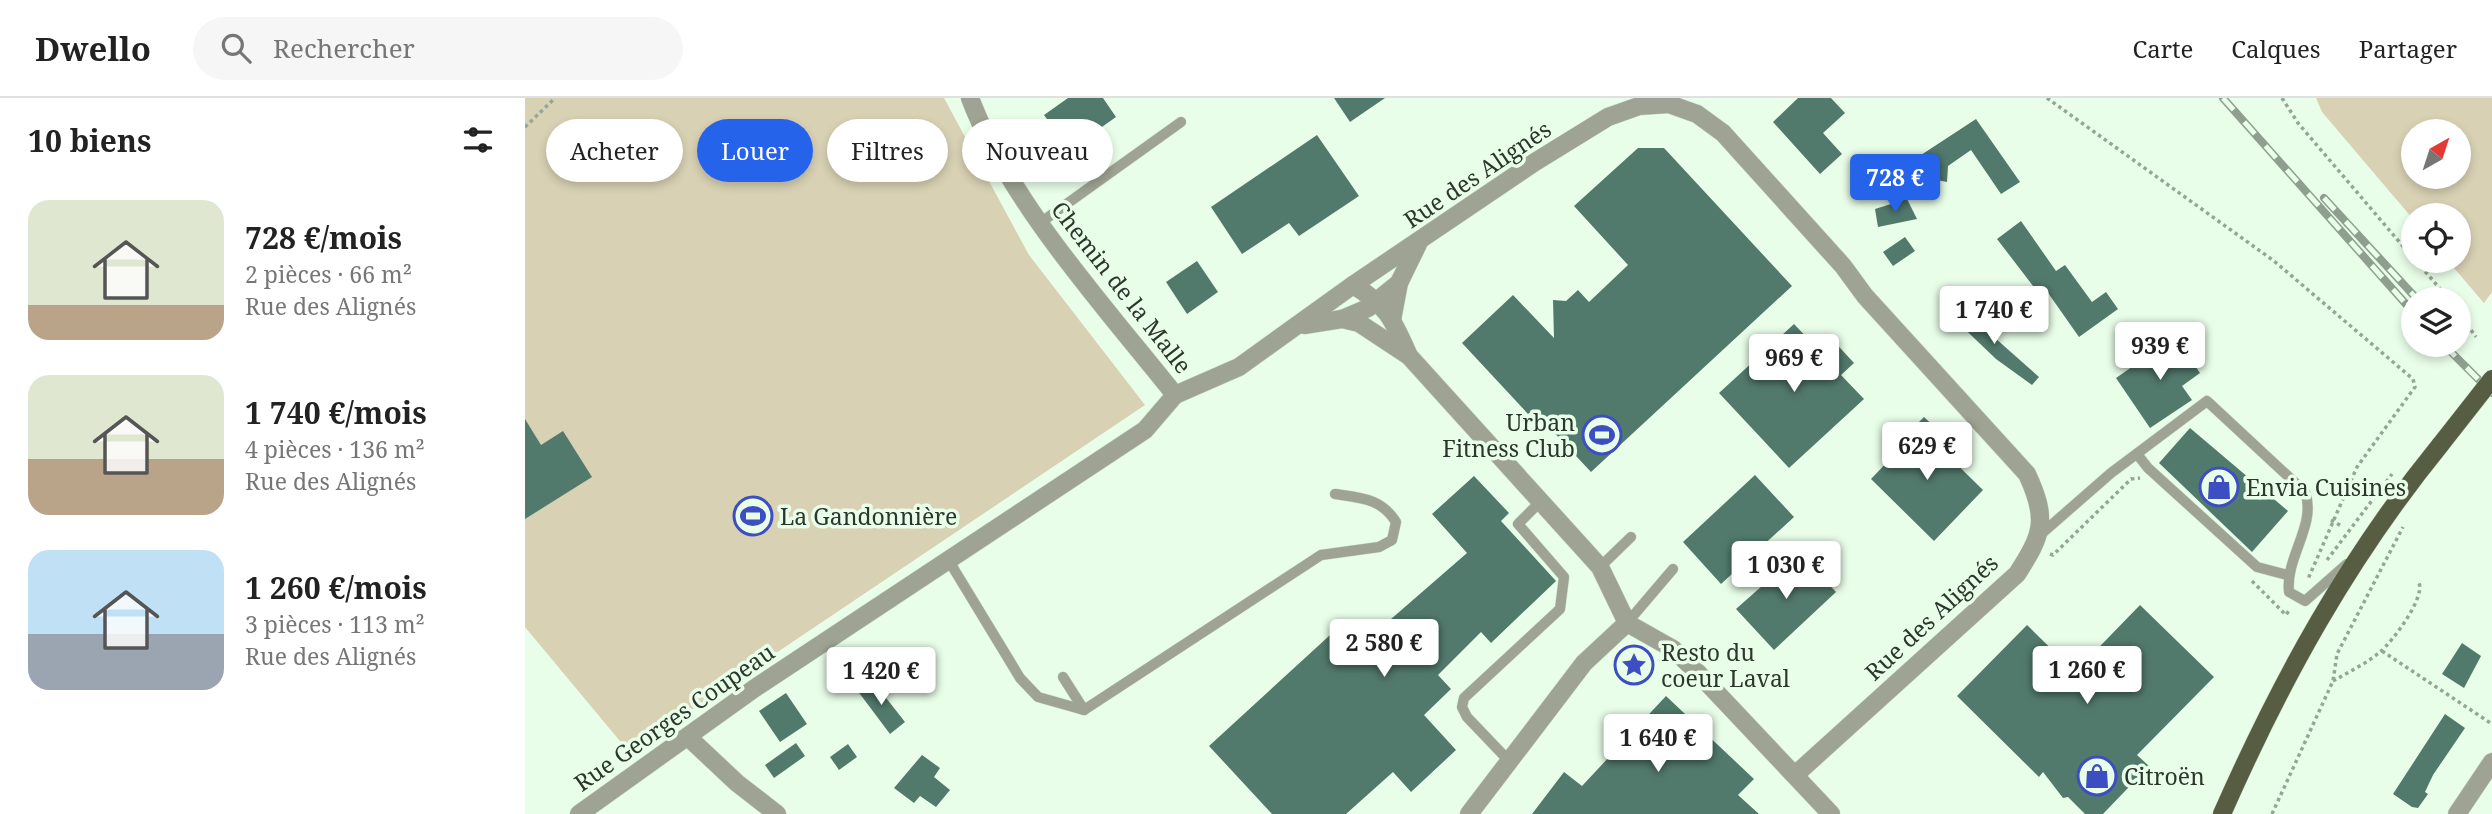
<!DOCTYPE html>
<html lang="fr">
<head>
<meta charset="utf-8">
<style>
	:root { --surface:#fff; --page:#f6f6f6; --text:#222; --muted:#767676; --line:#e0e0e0; --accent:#2563eb }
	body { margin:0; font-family:"Noto Serif",serif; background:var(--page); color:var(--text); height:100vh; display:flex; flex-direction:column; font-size:26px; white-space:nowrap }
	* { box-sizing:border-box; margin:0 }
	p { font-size:23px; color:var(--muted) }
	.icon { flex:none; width:38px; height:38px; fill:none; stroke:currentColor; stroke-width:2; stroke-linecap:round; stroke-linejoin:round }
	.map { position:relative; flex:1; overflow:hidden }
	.drawer { display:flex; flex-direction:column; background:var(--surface); width:525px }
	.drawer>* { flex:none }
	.top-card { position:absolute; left:21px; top:21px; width:665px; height:63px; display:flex; gap:14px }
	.needle { width:46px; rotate:39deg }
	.tools { position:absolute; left:1876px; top:21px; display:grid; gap:14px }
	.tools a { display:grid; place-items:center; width:70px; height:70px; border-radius:50%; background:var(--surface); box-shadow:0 4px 10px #0003; font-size:35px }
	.price { position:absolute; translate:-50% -60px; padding:0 16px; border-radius:7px; background:#fff; color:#222; font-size:23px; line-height:46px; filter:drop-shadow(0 2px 4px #0008) }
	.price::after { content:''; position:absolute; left:50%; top:42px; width:21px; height:16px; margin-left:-10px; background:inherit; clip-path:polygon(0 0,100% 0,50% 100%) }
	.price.on { background:var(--accent); color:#fff }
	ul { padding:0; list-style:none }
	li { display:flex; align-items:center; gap:21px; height:175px; padding:0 28px }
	li span { display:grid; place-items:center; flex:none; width:196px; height:140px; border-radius:21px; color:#555 }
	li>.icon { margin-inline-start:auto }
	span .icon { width:84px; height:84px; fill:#fffc; stroke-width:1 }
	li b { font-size:30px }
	h2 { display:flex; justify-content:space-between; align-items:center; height:84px; padding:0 28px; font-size:30px }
	.pill { padding:0 24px; border-radius:32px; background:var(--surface); box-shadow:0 4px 10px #0003; font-size:24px; line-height:63px }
	.pill.on { background:var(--accent); color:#fff }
	header { display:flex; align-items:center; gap:42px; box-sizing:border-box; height:98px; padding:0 35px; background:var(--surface); border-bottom:2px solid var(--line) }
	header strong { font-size:33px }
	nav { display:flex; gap:38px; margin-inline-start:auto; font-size:24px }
	.search { width:490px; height:63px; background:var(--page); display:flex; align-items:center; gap:18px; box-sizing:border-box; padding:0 24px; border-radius:38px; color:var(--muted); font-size:26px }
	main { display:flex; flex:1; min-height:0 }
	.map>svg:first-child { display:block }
</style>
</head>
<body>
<header>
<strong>Dwello</strong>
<div class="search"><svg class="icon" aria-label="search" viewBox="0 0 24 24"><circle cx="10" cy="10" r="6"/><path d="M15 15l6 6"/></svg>Rechercher</div>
<nav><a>Carte</a><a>Calques</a><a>Partager</a></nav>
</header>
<main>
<section class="drawer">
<h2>10 biens<svg class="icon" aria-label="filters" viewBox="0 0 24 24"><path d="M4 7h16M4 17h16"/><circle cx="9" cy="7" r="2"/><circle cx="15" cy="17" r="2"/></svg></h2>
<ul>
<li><span style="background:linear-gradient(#dfe7d0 75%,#b9a48a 0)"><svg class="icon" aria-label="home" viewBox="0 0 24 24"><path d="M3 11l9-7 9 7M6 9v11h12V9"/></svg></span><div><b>728 €/mois</b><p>2 pièces · 66 m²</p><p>Rue des Alignés</p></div></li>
<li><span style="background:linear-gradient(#dfe7d0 60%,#b9a48a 0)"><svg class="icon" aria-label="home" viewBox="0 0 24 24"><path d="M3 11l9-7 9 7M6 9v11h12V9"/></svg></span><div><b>1 740 €/mois</b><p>4 pièces · 136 m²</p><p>Rue des Alignés</p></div></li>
<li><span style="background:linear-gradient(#bfe0f5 60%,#9aa5b1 0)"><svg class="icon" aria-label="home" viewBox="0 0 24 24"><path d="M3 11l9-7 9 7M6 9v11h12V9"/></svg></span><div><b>1 260 €/mois</b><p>3 pièces · 113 m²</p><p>Rue des Alignés</p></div></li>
</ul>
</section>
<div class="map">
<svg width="1967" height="716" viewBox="0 0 1967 716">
	<rect width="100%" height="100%" fill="#e9fee9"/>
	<g fill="#d8d1b4" fill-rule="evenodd">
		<path d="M0 0H419L504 157 620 307 104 654 0 529Z"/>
		<path d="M1791 0H1967V194L1959 205 1923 163H1934V117H1888V121L1797 14ZM1888 33H1934V79H1888Z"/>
	</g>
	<g fill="#527a6c">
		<path d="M543 0H578L591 19 557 43 554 59 542 63 535 62 524 47 525 40 532 35 519 17Z"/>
		<path d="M809 0H860L825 24Z"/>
		<path d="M1273 0H1306L1320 15 1298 35 1317 56 1295 76 1248 24Z"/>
		<path d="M1451 21 1495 84 1476 96 1446 52 1423 68 1422 84 1407 81 1399 69 1401 64 1396 57Z"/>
		<path d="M792 37 834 98 774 138 764 125 717 156 686 109Z"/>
		<path d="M1113 50H1139L1267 188 1066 374 1008 312 1003 316 937 245 988 197 1029 240 1028 202 1041 203 1053 192 1064 204 1103 167 1049 108Z"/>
		<path d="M1382 101 1392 121 1353 129 1350 111Z"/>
		<path d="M1496 123 1531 173 1540 167 1567 204 1581 194 1593 211 1554 239 1521 192 1515 197 1472 141Z"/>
		<path d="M1380 139 1390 153 1368 168 1358 154Z"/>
		<path d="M672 163 693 194 662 216 641 184Z"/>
		<path d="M1435 209 1514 279 1507 287 1471 261 1426 218Z"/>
		<path d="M1269 226 1292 250 1305 239 1329 265 1316 277 1339 301 1264 370 1194 295Z"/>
		<path d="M1650 239 1675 275 1657 288 1667 302 1625 330 1591 280Z"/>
		<path d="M1399 319 1417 336 1409 344 1458 392 1409 443 1346 381 1385 340 1382 336Z"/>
		<path d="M0 321 16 347 38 333 67 379 0 421Z"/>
		<path d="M1665 330 1763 413 1727 454 1634 365Z"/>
		<path d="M1230 377 1269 419 1196 486 1158 444Z"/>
		<path d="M949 378 984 415 976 423 1031 483 966 545 956 534 913 577 926 591 899 617 931 652 886 694 868 674 821 716H747L684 648 816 527 835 548 942 455 907 416Z"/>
		<path d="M1274 455 1311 494 1249 552 1211 511Z"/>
		<path d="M1615 507 1689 579 1612 657 1624 668 1578 716H1560L1543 699 1538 700 1518 674 1514 679 1432 598 1502 527 1550 574Z"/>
		<path d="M1937 545 1956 558 1939 590 1917 576Z"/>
		<path d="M347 582 380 624 365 636 332 592Z"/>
		<path d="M261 595 282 626 255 644 234 613Z"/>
		<path d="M1141 598 1229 681 1213 697 1234 716H1007L1039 674 1057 688Z"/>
		<path d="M1920 616 1940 630 1908 677 1900 694 1903 696 1893 710 1887 709 1868 696Z"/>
		<path d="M271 645 280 658 249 680 240 667Z"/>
		<path d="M323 646 332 659 314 672 305 659Z"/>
		<path d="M397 657 415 670 409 679 425 692 411 709 395 698 389 705 369 690Z"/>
	</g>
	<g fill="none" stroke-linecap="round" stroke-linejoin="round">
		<defs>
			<g id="service">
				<path d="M515 125 656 24"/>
				<path d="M1612 356 1623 370 1732 469 1762 477"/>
				<path d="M1515 437 1586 375 1682 303 1780 394C1792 427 1760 459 1764 494L1780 503 1822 466"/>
				<path d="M424 463 495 580 513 599 559 612 796 457 854 449 867 442 871 424C856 400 836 400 810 396"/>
				<path d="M1075 469 1106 439"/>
				<path d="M1102 525 1148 471"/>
				<path d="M538 579 559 612"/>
				<path d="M984 663 942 619 937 609 939 600 1035 511 1039 479 993 426 1016 403"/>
			</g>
			<g id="minor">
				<path d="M828 187 1010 64 1083 19 1114 8 1144 6 1172 16 1198 35 1318 168 1340 198 1502 376C1523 421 1518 436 1492 476L1270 677"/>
				<path d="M817 221 843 210 874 185"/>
				<path d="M867 222 874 185 893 146"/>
				<path d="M163 639 212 685 252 716"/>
				<path d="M944 716 1059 565 1102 525"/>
				<path d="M1932 716 1967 664"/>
			</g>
			<g id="tertiary">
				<path d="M445 0C484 104 581 210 650 297"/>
				<path d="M779 227 817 221 834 225 884 258"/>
				<path d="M54 716 230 590 620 332 650 297 714 269 828 187C863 208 868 222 884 258L1075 469 1102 525 1148 551 1173 575 1306 716"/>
			</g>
			<path id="primary" d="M1697 716C1756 582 1823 460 1916 346"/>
		</defs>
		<use href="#service" stroke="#c7dac7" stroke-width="11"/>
		<use href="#minor" stroke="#c7dac7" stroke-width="19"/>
		<use href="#tertiary" stroke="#c7dac7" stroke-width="19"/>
		<use href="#primary" stroke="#c7dac7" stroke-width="19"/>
		<g stroke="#96a696" stroke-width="3.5" stroke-dasharray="3.5 3.5" stroke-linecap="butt">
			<path d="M1522 0 1749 163 1888 281 1890 289 1832 369 1783 481"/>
			<path d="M1757 0 1773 25 1888 160"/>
			<path d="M0 29 30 0"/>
			<path d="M1891 163 1924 201"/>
			<path d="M1934 215 1951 239"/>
			<path d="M1806 422 1818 429"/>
			<path d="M1525 456 1528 457 1606 381 1615 380"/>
			<path d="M1802 462 1867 376"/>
			<path d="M1727 483 1761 517 1765 511"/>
			<path d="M1857 553 1967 626"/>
			<path d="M1808 583C1824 574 1842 565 1855 554 1868 543 1900 500 1894 485"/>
			<path d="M1747 716 1808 583 1812 556 1878 429"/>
		</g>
		<use href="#service" stroke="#9ea393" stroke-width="10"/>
		<use href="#minor" stroke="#9ea393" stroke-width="18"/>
		<use href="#tertiary" stroke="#9ea393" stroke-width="18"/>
		<use href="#primary" stroke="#565d42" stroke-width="18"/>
		<defs>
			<g id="rail">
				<path d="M1698 0 1888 214"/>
				<path d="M1799 100 1892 201"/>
				<path d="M1919 247 1967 295"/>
			</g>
		</defs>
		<use href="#rail" stroke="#8e9f8f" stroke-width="8"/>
		<use href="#rail" stroke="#e9fee9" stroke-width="5" stroke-dasharray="16" stroke-linecap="butt"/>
		<defs>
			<path id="primary-bridge" d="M1916 346 1967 281"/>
		</defs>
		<use href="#primary-bridge" stroke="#c7dac7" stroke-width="19" stroke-linecap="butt"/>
		<use href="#primary-bridge" stroke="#565d42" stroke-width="18"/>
	</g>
	<defs>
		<symbol id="stadium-ring" viewBox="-11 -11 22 22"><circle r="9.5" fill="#e9fee9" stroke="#3c4ec1" stroke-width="1.5"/><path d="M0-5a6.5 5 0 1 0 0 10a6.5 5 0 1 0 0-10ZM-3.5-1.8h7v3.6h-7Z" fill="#3c4ec1"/></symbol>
		<symbol id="shop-ring" viewBox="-11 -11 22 22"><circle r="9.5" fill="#e9fee9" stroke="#3c4ec1" stroke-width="1.5"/><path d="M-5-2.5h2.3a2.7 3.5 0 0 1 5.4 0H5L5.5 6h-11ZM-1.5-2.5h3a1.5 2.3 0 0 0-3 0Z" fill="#3c4ec1"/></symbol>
		<symbol id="sight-ring" viewBox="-11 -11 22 22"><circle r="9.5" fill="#e9fee9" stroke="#3c4ec1" stroke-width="1.5"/><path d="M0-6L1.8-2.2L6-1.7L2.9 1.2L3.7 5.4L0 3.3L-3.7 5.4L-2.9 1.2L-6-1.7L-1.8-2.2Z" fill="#3c4ec1"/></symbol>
	</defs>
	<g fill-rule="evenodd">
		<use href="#stadium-ring" x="1055" y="315" width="44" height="44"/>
		<use href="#shop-ring" x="1672" y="367" width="44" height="44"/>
		<use href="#stadium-ring" x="206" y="396" width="44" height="44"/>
		<use href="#sight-ring" x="1087" y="545" width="44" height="44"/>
		<use href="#shop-ring" x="1550" y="656" width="44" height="44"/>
	</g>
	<g text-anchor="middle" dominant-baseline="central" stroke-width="7" stroke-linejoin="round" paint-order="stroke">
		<g font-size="23" fill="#2b362c" stroke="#e9fee9">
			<text transform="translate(952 76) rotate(-34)">Rue des Alignés</text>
			<text transform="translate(597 189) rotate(52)">Chemin de la Malle</text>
			<text transform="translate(1406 519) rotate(-43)">Rue des Alignés</text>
			<text transform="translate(149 619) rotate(-35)">Rue Georges Coupeau</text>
		</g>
		<g font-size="23" fill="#2b362c" stroke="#e9fee9" text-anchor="start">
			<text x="1050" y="324" text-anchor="end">Urban<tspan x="1050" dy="26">Fitness Club</tspan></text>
			<text x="1721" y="389">Envia Cuisines</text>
			<text x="255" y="418">La Gandonnière</text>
			<text x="1136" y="554">Resto du<tspan x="1136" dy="26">coeur Laval</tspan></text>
			<text x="1599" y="678">Citroën</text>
		</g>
	</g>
</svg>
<div class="tools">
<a><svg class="needle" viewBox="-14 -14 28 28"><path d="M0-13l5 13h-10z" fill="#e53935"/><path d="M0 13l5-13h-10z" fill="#767676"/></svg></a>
<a><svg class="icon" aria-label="locate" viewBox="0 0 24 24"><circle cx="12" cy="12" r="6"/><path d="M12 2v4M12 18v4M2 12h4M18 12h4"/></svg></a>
<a><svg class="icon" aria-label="layers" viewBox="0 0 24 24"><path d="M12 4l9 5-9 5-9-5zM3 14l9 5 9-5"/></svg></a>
</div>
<b class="price on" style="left:1370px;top:116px">728 €</b>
<b class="price" style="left:1469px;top:248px">1 740 €</b>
<b class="price" style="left:1635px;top:284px">939 €</b>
<b class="price" style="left:1269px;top:296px">969 €</b>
<b class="price" style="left:1402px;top:384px">629 €</b>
<b class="price" style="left:1261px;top:503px">1 030 €</b>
<b class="price" style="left:859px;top:581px">2 580 €</b>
<b class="price" style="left:1562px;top:608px">1 260 €</b>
<b class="price" style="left:356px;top:609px">1 420 €</b>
<b class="price" style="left:1133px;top:676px">1 640 €</b>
<div class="top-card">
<a class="pill">Acheter</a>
<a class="pill on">Louer</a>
<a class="pill">Filtres</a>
<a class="pill">Nouveau</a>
</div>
</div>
</main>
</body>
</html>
